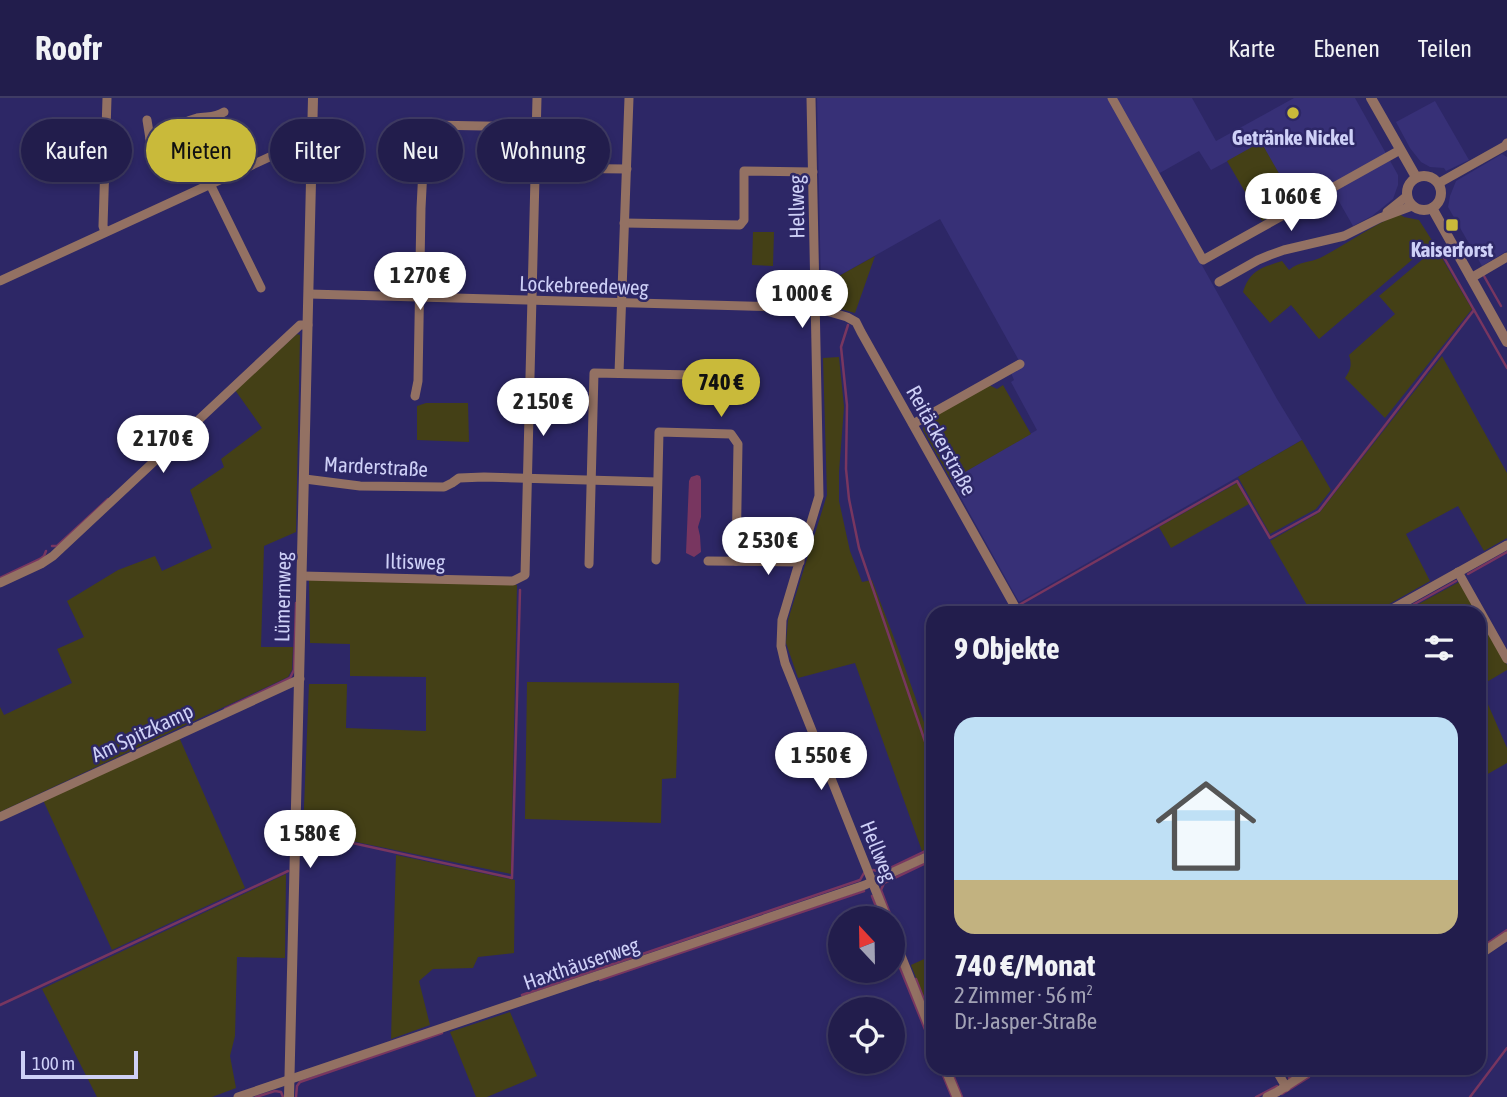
<!DOCTYPE html>
<html lang="de">
<head>
<meta charset="utf-8">
<style>
	:root { --surface:#221d4c; --page:#2a2653; --text:#f1f3f6; --muted:#a2a2b5; --line:#3f3b64; --accent:#c9ba3a }
	body { margin:0; font-family:"Asap Condensed",sans-serif; background:var(--page); color:var(--text); height:100vh; display:flex; flex-direction:column; font-size:26px; white-space:nowrap }
	* { box-sizing:border-box; margin:0 }
	p { font-size:23px; color:var(--muted) }
	.icon { flex:none; width:38px; height:38px; fill:none; stroke:currentColor; stroke-width:2; stroke-linecap:round; stroke-linejoin:round }
	.map { position:relative; flex:1; overflow:hidden }
	.side { position:absolute; left:926px; top:508px; width:560px; height:469px; display:flex; flex-direction:column; background:var(--surface); border-radius:21px; box-shadow:0 4px 10px #0003,0 0 0 2px var(--line) }
	.side>* { flex:none }
	.top-card { position:absolute; left:21px; top:21px; width:665px; height:63px; display:flex; gap:14px }
	.needle { width:46px; rotate:338deg }
	.controls { position:absolute; left:828px; top:808px; display:grid; gap:14px }
	.controls a { display:grid; place-items:center; width:77px; height:77px; border-radius:50%; background:var(--surface); box-shadow:0 4px 10px #0003,0 0 0 2px var(--line); font-size:35px }
	.scale { position:absolute; left:21px; bottom:18px; width:117px; box-sizing:border-box; padding-left:7px; border:4px solid #ced0f7; border-top:0; font-size:19px; line-height:24px; white-space:nowrap; color:#ced0f7; -webkit-text-stroke:5px #2d2766; paint-order:stroke }
	.price { position:absolute; translate:-50% -60px; padding:0 16px; border-radius:24px; background:#fff; color:#222; font-size:23px; line-height:46px; filter:drop-shadow(0 2px 4px #0008) }
	.price::after { content:''; position:absolute; left:50%; top:42px; width:21px; height:16px; margin-left:-10px; background:inherit; clip-path:polygon(0 0,100% 0,50% 100%) }
	.price.current { background:var(--accent); color:#111 }
	ul { padding:0; list-style:none }
	li { display:grid; align-content:center; gap:14px; height:371px; padding:0 28px }
	li span { display:grid; place-items:center; height:217px; border-radius:21px; color:#555 }
	li>.icon { margin-inline-start:auto }
	span .icon { width:126px; height:126px; fill:#fffc; stroke-width:1 }
	li b { font-size:30px }
	h2 { display:flex; justify-content:space-between; align-items:center; height:84px; padding:0 28px; font-size:30px }
	.tag { padding:0 24px; border-radius:32px; background:var(--surface); box-shadow:0 4px 10px #0003,0 0 0 2px var(--line); font-size:24px; line-height:63px }
	.tag.current { background:var(--accent); color:#111 }
	header { display:flex; align-items:center; gap:42px; box-sizing:border-box; height:98px; padding:0 35px; background:var(--surface); border-bottom:2px solid var(--line) }
	header strong { font-size:33px }
	nav { display:flex; gap:38px; margin-inline-start:auto; font-size:24px }
	.map>svg:first-child { display:block }
</style>
</head>
<body>
<header>
<strong>Roofr</strong>
<nav><a>Karte</a><a>Ebenen</a><a>Teilen</a></nav>
</header>
<div class="map">
<svg width="1507" height="999" viewBox="0 0 1507 999">
	<rect width="100%" height="100%" fill="#2d2766"/>
	<g fill="#373077">
		<path d="M817 0H1108L1277 301 1302 342 1019 504 951 382 1037 332 1011 284 1014 282 1011 275 1022 268 940 121 821 188Z"/>
		<path d="M1116 0H1192L1216 43 1294 0H1355L1398 77V87L1393 101 1372 118 1353 128 1329 86 1296 105 1261 45 1211 72 1199 53 1158 76Z"/>
		<path d="M1435 3 1469 62 1446 73 1444 70 1430 69 1421 64 1410 50 1396 24Z"/>
		<path d="M1502 56 1507 59V153L1482 168 1448 109 1450 98 1456 83Z"/>
	</g>
	<g fill="#444016">
		<path d="M1261 44 1296 105 1262 123 1227 63Z"/>
		<path d="M1399 116 1404 119 1419 122 1433 144 1319 241 1291 207 1270 225 1243 194C1250 172 1261 170 1282 163L1289 172C1300 163 1309 165 1320 160 1347 146 1371 128 1399 116Z"/>
		<path d="M753 134H774L773 168 752 167Z"/>
		<path d="M1436 150 1472 211 1385 320 1345 280C1351 271 1352 267 1349 257L1395 216 1379 198Z"/>
		<path d="M875 158 855 215 826 207 821 200V188Z"/>
		<path d="M297 236 300 237 296 434 264 448 261 549H293L292 572 288 579 0 714V609L4 617 72 585 57 551 84 539 67 503 118 472 155 458 162 473 212 450 190 392 224 369 221 361 262 330 235 292Z"/>
		<path d="M1442 258 1507 375V440L1484 453 1458 408 1406 436 1430 483 1375 514H1311L1270 443 1320 414Z"/>
		<path d="M839 259 844 309 839 374V403L850 453 862 484 872 482 899 553 933 650V748L922 753 855 565 798 580 786 545 788 522 827 397 823 260Z"/>
		<path d="M989 287 997 291 1003 287 1031 336 951 382 923 332 924 323Z"/>
		<path d="M426 305H468L469 344 417 342V308Z"/>
		<path d="M1302 342 1331 392 1316 411 1270 436 1238 379Z"/>
		<path d="M1237 385 1249 406 1171 450 1159 429Z"/>
		<path d="M309 481 510 486 517 487 511 776 303 733 309 586H347L346 630 426 633V579L350 578V546L310 545Z"/>
		<path d="M1459 484 1477 514H1404Z"/>
		<path d="M1479 518 1507 567V572L1480 588 1507 650V665L1479 681Z"/>
		<path d="M527 584 679 585 676 680 662 681 661 725 525 721Z"/>
		<path d="M179 639 245 790 112 852 43 702Z"/>
		<path d="M396 757 515 782 514 855 478 859 473 870 433 871 419 883 430 927 391 941Z"/>
		<path d="M286 776 285 860 237 859 235 938 230 958 236 990 212 999H97L42 891Z"/>
		<path d="M933 857V905L927 908 911 867Z"/>
		<path d="M510 914 537 978 487 999H476L450 934Z"/>
	</g>
	<path fill="#783660" d="M697 377 700 378 701 382V419L698 429 700 438 701 454 694 459 686 455 689 383 691 379Z"/>
	<g fill="none" stroke-linecap="round" stroke-linejoin="round">
		<g stroke="#783660" stroke-width="2.5">
			<path d="M1484 178 1501 208"/>
			<path d="M1474 212 1507 270"/>
			<path d="M848 227 841 249 847 307 846 371 849 401 859 450 933 667"/>
			<path d="M52 448H57L108 401"/>
			<path d="M1468 476 1507 454"/>
			<path d="M0 480 40 461 44 458 46 453"/>
			<path d="M1019 507 1237 383 1270 440 1319 413 1474 212 1438 149"/>
			<path d="M1400 514 1456 483"/>
			<path d="M225 611 290 580 294 572 296 505"/>
			<path d="M302 734 512 780 520 492"/>
			<path d="M873 772 882 774 932 750 933 737"/>
			<path d="M872 798 881 821"/>
			<path d="M892 821 881 792 884 785 930 763"/>
			<path d="M892 850 933 951"/>
			<path d="M1479 851 1507 832"/>
			<path d="M916 881 926 907"/>
			<path d="M600 882 864 793"/>
			<path d="M522 897 860 782 864 775"/>
			<path d="M0 907 288 773"/>
			<path d="M940 970 952 999"/>
			<path d="M951 972 962 999"/>
			<path d="M1314 975 1322 970"/>
			<path d="M1289 980 1305 970"/>
			<path d="M1282 996 1309 979"/>
			<path d="M256 999 275 993 281 994 283 999"/>
			<path d="M296 999 297 988 300 984 442 935"/>
			<path d="M1256 999 1277 988"/>
			<path d="M1470 999 1507 950"/>
		</g>
		<g stroke="#937163" stroke-width="9">
			<path d="M811 0 819 398 782 522 781 548 785 565 887 821"/>
			<path d="M1112 0 1203 162 1400 52"/>
			<path d="M147 22 151 47"/>
			<path d="M189 23 201 50 204 79 208 87"/>
			<path d="M150 40C165 33 181 24 197 20 208 18 215 20 224 14"/>
			<path d="M536 70 627 71"/>
			<path d="M1439 85 1505 48 1507 45"/>
			<path d="M210 86 261 190"/>
			<path d="M1387 114 1407 98"/>
			<path d="M624 125 740 127 744 122V73L813 74"/>
			<path d="M105 134 103 128 107 0"/>
			<path d="M1471 180 1507 159"/>
			<path d="M0 183 302 44H312"/>
			<path d="M1219 184 1258 162 1270 157 1284 152 1344 138 1380 120 1412 108"/>
			<path d="M309 196 816 210 847 219 856 224 861 234 1018 514"/>
			<path d="M619 275 629 0"/>
			<path d="M415 298 418 283 421 110 425 32 430 27 537 29"/>
			<path d="M913 326 1020 266"/>
			<path d="M305 381 360 388 444 389 452 385 459 380 484 379 657 384"/>
			<path d="M656 462 659 334 731 336 738 346 736 463"/>
			<path d="M708 463 800 464"/>
			<path d="M589 466 594 275 694 277"/>
			<path d="M1458 474 1507 561"/>
			<path d="M302 478 513 483 525 477 537 0"/>
			<path d="M0 485 41 466 53 458 300 227H308"/>
			<path d="M1387 514 1507 447"/>
			<path d="M0 719 300 581"/>
			<path d="M892 835 933 938"/>
			<path d="M1479 857 1507 838"/>
			<path d="M945 970 957 999"/>
			<path d="M1275 970 1286 989"/>
			<path d="M238 999 865 787 933 756"/>
			<path d="M1267 999 1277 994 1314 970"/>
		</g>
		<g stroke="#937163" stroke-width="10">
			<path d="M1371 0 1416 79"/>
			<circle cx="1424" cy="95" r="17"/>
			<path d="M1432 110 1507 244"/>
			<path d="M289 999 313 0"/>
		</g>
	</g>
	<g fill="#c9ba3a" stroke="#2d2766" stroke-width="2.5">
		<circle cx="1293" cy="15" r="7"/>
		<rect x="1445" y="120" width="14" height="14" rx="3.5"/>
	</g>
	<g text-anchor="middle" dominant-baseline="central" stroke-width="5" stroke-linejoin="round" paint-order="stroke">
		<g font-size="21" font-weight="bold" fill="#ced0f7" stroke="#2d2766">
			<text x="1293" y="39">Getränke Nickel</text>
			<text x="1452" y="151">Kaiserforst</text>
		</g>
		<g font-size="21" fill="#ced0f7" stroke="#2d2766">
			<text transform="translate(796 109) rotate(-91)">Hellweg</text>
			<text transform="translate(584 187) rotate(2)">Lockebreedeweg</text>
			<text transform="translate(942 342) rotate(61)">Reitäckerstraße</text>
			<text transform="translate(376 368) rotate(3)">Marderstraße</text>
			<text transform="translate(415 463) rotate(1)">Iltisweg</text>
			<text transform="translate(282 499) rotate(-89)">Lümernweg</text>
			<text transform="translate(142 634) rotate(-25)">Am Spitzkamp</text>
			<text transform="translate(879 753) rotate(68)">Hellweg</text>
			<text transform="translate(581 865) rotate(-19)">Haxthäuserweg</text>
		</g>
	</g>
</svg>
<div class="controls">
<a><svg class="needle" viewBox="-14 -14 28 28"><path d="M0-13l5 13h-10z" fill="#e53935"/><path d="M0 13l5-13h-10z" fill="#a2a2b5"/></svg></a>
<a><svg class="icon" aria-label="locate" viewBox="0 0 24 24"><circle cx="12" cy="12" r="6"/><path d="M12 2v4M12 18v4M2 12h4M18 12h4"/></svg></a>
</div>
<div class="scale">100 m</div>
<b class="price" style="left:1291px;top:135px">1 060 €</b>
<b class="price" style="left:420px;top:214px">1 270 €</b>
<b class="price" style="left:802px;top:232px">1 000 €</b>
<b class="price current" style="left:721px;top:321px">740 €</b>
<b class="price" style="left:543px;top:340px">2 150 €</b>
<b class="price" style="left:163px;top:377px">2 170 €</b>
<b class="price" style="left:768px;top:479px">2 530 €</b>
<b class="price" style="left:821px;top:694px">1 550 €</b>
<b class="price" style="left:310px;top:772px">1 580 €</b>
<div class="top-card">
<a class="tag">Kaufen</a>
<a class="tag current">Mieten</a>
<a class="tag">Filter</a>
<a class="tag">Neu</a>
<a class="tag">Wohnung</a>
</div>
<section class="side">
<h2>9 Objekte<svg class="icon" aria-label="filters" viewBox="0 0 24 24"><path d="M4 7h16M4 17h16"/><circle cx="9" cy="7" r="2"/><circle cx="15" cy="17" r="2"/></svg></h2>
<ul>
<li><span style="background:linear-gradient(#bfe0f5 75%,#c2b280 0)"><svg class="icon" aria-label="home" viewBox="0 0 24 24"><path d="M3 11l9-7 9 7M6 9v11h12V9"/></svg></span><div><b>740 €/Monat</b><p>2 Zimmer · 56 m²</p><p>Dr.-Jasper-Straße</p></div></li>
</ul>
</section>
</div>
</body>
</html>
